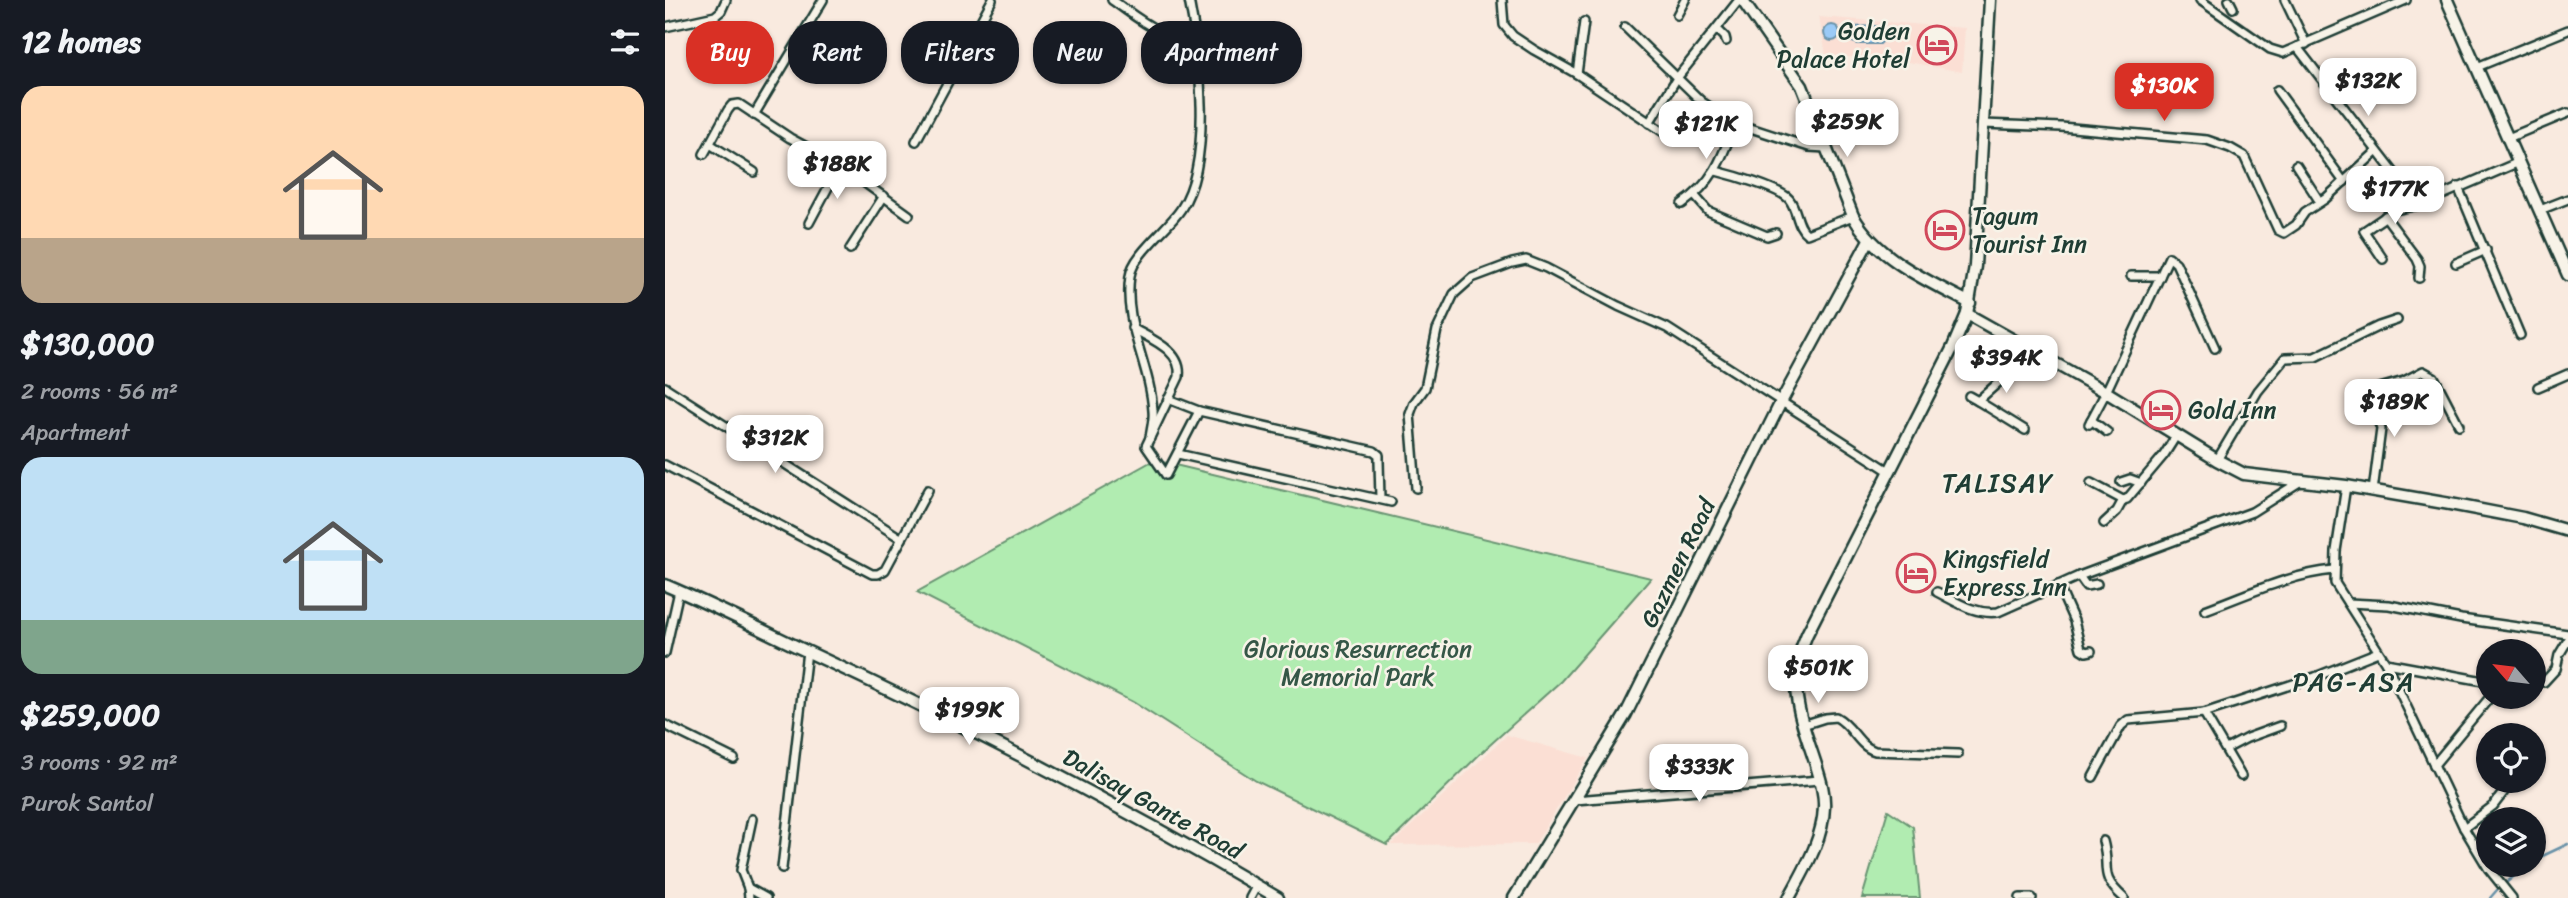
<!DOCTYPE html>
<html lang="en">
<head>
<meta charset="utf-8">
<style>
	:root { --surface:#171b24; --page:#242831; --text:#f1f3f6; --muted:#9ea1a6; --accent:#d93025 }
	body { margin:0; font-family:Sriracha,sans-serif; background:var(--page); color:var(--text); height:100vh; display:flex; flex-direction:column; font-size:26px; white-space:nowrap }
	* { box-sizing:border-box; margin:0 }
	p { font-size:23px; color:var(--muted) }
	.icon { flex:none; width:38px; height:38px; fill:none; stroke:currentColor; stroke-width:2; stroke-linecap:round; stroke-linejoin:round }
	.map { position:relative; flex:1; overflow:hidden }
	.drawer { display:flex; flex-direction:column; background:var(--surface); width:665px }
	.drawer>* { flex:none }
	.top-card { position:absolute; left:21px; top:21px; width:665px; height:63px; display:flex; gap:14px }
	.needle { width:46px; rotate:298deg }
	.buttons { position:absolute; left:1811px; top:639px; display:grid; gap:14px }
	.buttons a { display:grid; place-items:center; width:70px; height:70px; border-radius:50%; background:var(--surface); box-shadow:0 2px 5px #0004; font-size:35px }
	.price { position:absolute; translate:-50% -60px; padding:0 16px; border-radius:14px; background:#fff; color:#222; font-size:23px; line-height:46px; filter:drop-shadow(0 2px 4px #0008) }
	.price::after { content:''; position:absolute; left:50%; top:42px; width:21px; height:16px; margin-left:-10px; background:inherit; clip-path:polygon(0 0,100% 0,50% 100%) }
	.price.on { background:var(--accent); color:#fff }
	ul { padding:0; list-style:none }
	li { display:grid; align-content:center; gap:14px; height:371px; padding:0 21px }
	li span { display:grid; place-items:center; height:217px; border-radius:21px; color:#555 }
	li>.icon { margin-inline-start:auto }
	span .icon { width:126px; height:126px; fill:#fffc; stroke-width:1 }
	li b { font-size:30px }
	h2 { display:flex; justify-content:space-between; align-items:center; height:84px; padding:0 21px; font-size:30px }
	.tag { padding:0 24px; border-radius:28px; background:var(--surface); box-shadow:0 2px 5px #0004; font-size:24px; line-height:63px }
	.tag.on { background:var(--accent); color:#fff }
	main { display:flex; flex:1; min-height:0 }
	.map>svg:first-child { display:block }
</style>
</head>
<body>
<main>
<section class="drawer">
<h2>12 homes<svg class="icon" aria-label="filters" viewBox="0 0 24 24"><path d="M4 7h16M4 17h16"/><circle cx="9" cy="7" r="2"/><circle cx="15" cy="17" r="2"/></svg></h2>
<ul>
<li><span style="background:linear-gradient(#ffd9b3 70%,#b9a48a 0)"><svg class="icon" aria-label="home" viewBox="0 0 24 24"><path d="M3 11l9-7 9 7M6 9v11h12V9"/></svg></span><div><b>$130,000</b><p>2 rooms · 56 m²</p><p>Apartment</p></div></li>
<li><span style="background:linear-gradient(#bfe0f5 75%,#7fa58c 0)"><svg class="icon" aria-label="home" viewBox="0 0 24 24"><path d="M3 11l9-7 9 7M6 9v11h12V9"/></svg></span><div><b>$259,000</b><p>3 rooms · 92 m²</p><p>Purok Santol</p></div></li>
</ul>
</section>
<div class="map">
<svg width="1903" height="898" viewBox="0 0 1903 898">
	<rect width="100%" height="100%" fill="#f9eadf"/>
	<filter id="ink" filterUnits="userSpaceOnUse"><feTurbulence type="fractalNoise" baseFrequency=".0143" numOctaves="2"/><feDisplacementMap in="SourceGraphic" scale="14" xChannelSelector="R" yChannelSelector="G"/><feConvolveMatrix kernelMatrix="1 2 1 2 8 2 1 2 1" color-interpolation-filters="sRGB"/></filter>
	<g filter="url(#ink)">
		<g fill="#fbdfd4">
			<path d="M1154 17 1300 28 1297 72 1243 62 1161 55Z"/>
			<path d="M842 735 923 758 870 844 726 845Z"/>
		</g>
		<g fill="#b1ecb1" stroke="#689472" stroke-width="2">
			<path d="M489 460 986 578 896 681 817 752 722 845 591 781 468 702 252 592Z"/>
			<path d="M1223 810 1248 827 1255 898H1197Z"/>
		</g>
		<g fill="#9bcaf6" stroke="#6992a8" stroke-width="2">
			<circle cx="1167" cy="33" r="8"/>
			<path d="M1211 26 1220 31 1219 40 1215 44H1193L1179 39 1178 34 1186 27Z"/>
		</g>
		<g fill="none" stroke-linecap="round" stroke-linejoin="round">
			<g stroke="#6992a8" stroke-width="2.5">
				<path d="M1869 860 1903 844"/>
				<path d="M1842 882 1864 864"/>
				<path d="M1825 898 1832 890"/>
			</g>
			<defs>
				<g id="street">
					<path d="M447 0C472 17 499 42 531 38"/>
					<path d="M837 0 839 25 848 36 869 50 912 74 1003 135"/>
					<path d="M1535 0 1605 49 1618 53 1741 0"/>
					<path d="M1564 0 1568 8"/>
					<path d="M1620 0 1641 44"/>
					<path d="M1012 15 1020 0"/>
					<path d="M0 27 50 16 56 11 61 0"/>
					<path d="M960 27 1037 102 1070 123 1144 147 1161 148"/>
					<path d="M1052 29 1060 37 1061 41"/>
					<path d="M1632 47 1754 205"/>
					<path d="M1812 67 1903 30"/>
					<path d="M912 74 919 22"/>
					<path d="M1612 90 1679 182"/>
					<path d="M89 115 158 0"/>
					<path d="M984 123 1012 78 1074 0"/>
					<path d="M1318 124 1396 127 1542 140 1565 148 1579 156 1613 230 1619 233 1631 225 1640 212 1660 199 1711 152"/>
					<path d="M1843 138 1903 113"/>
					<path d="M251 141 327 0"/>
					<path d="M45 144 89 172"/>
					<path d="M39 154 63 110 67 105 74 104 125 138 175 165 244 215"/>
					<path d="M1631 165 1655 202"/>
					<path d="M1051 171C1067 175 1114 188 1124 199 1133 210 1131 226 1142 234L1188 216"/>
					<path d="M1793 187 1855 335"/>
					<path d="M1030 196 1043 211 1102 236 1111 233"/>
					<path d="M1017 204C1049 182 1057 158 1070 123"/>
					<path d="M1875 210 1903 199"/>
					<path d="M1720 216 1752 259 1755 266 1754 278"/>
					<path d="M144 223 175 165"/>
					<path d="M185 249 219 196"/>
					<path d="M1718 259 1699 231 1730 210 1754 205 1854 162"/>
					<path d="M1791 263 1821 250"/>
					<path d="M1466 276H1495"/>
					<path d="M467 328C486 339 518 351 514 377L481 446 501 475 534 411"/>
					<path d="M0 387 237 539"/>
					<path d="M1873 387 1903 374"/>
					<path d="M1304 396 1313 401 1315 399 1344 373 1361 346"/>
					<path d="M503 399 534 411 709 451 714 455V461L715 499"/>
					<path d="M1313 401 1360 430"/>
					<path d="M1426 420 1442 432"/>
					<path d="M1424 424 1441 392 1504 257 1511 263 1550 348"/>
					<path d="M485 438C486 429 489 420 488 411 485 364 458 324 465 276 468 254 503 229 516 209 548 162 535 54 524 0"/>
					<path d="M513 454 726 502"/>
					<path d="M1552 460 1593 391 1620 358 1650 357 1714 326 1732 320"/>
					<path d="M0 465 207 574H213L220 570 263 490"/>
					<path d="M1456 482 1465 479 1476 483"/>
					<path d="M1426 483 1458 500 1462 499 1499 455 1511 436"/>
					<path d="M1681 486 1671 551 1670 583 1721 663 1799 828 1823 868 1847 898"/>
					<path d="M751 488 745 414 749 403 760 388 772 330 789 294 807 278 847 263 861 260 881 268 953 306 1002 328 1224 471"/>
					<path d="M1708 491 1716 429C1713 416 1701 405 1700 395L1704 391 1739 381 1758 371 1769 377 1794 425"/>
					<path d="M1439 523 1452 511 1458 500"/>
					<path d="M1414 576 1421 586 1432 584"/>
					<path d="M1393 585 1409 621 1416 649 1421 652 1426 651"/>
					<path d="M1272 592C1292 602 1310 615 1333 612L1414 576 1587 512 1636 481"/>
					<path d="M1683 603 1724 605 1796 619 1903 634"/>
					<path d="M1540 610C1581 595 1625 574 1669 570"/>
					<path d="M0 653 14 591"/>
					<path d="M1721 663 1824 682"/>
					<path d="M1879 682 1891 669 1894 655 1903 640"/>
					<path d="M1539 713 1576 776"/>
					<path d="M0 725 69 759"/>
					<path d="M1138 725 1160 718 1171 717C1188 726 1193 746 1210 751L1293 754"/>
					<path d="M1561 749 1582 738 1615 726"/>
					<path d="M1769 765 1826 696"/>
					<path d="M1428 777 1456 726 1463 720 1539 713 1650 677 1713 652"/>
					<path d="M910 800 1155 780"/>
					<path d="M1799 828 1828 806 1841 789"/>
					<path d="M1438 841C1446 870 1432 874 1459 898"/>
					<path d="M1809 845 1824 835"/>
					<path d="M117 868 142 651"/>
					<path d="M83 888 101 898"/>
					<path d="M84 898 83 888 76 870 87 819"/>
					<path d="M585 898 592 885"/>
					<path d="M1355 898H1367"/>
				</g>
				<g id="secondary">
					<path d="M1077 0 1137 86 1188 216C1212 259 1263 281 1305 303"/>
					<path d="M1782 0 1903 275"/>
					<path d="M1302 314 1441 392 1552 460 1579 474 1681 486 1785 504 1858 518 1903 531"/>
					<path d="M0 585C47 605 93 628 139 650 301 725 459 807 613 898"/>
					<path d="M849 898 961 714 1116 402 1204 240"/>
					<path d="M1124 898C1139 870 1158 840 1159 807 1160 793 1155 778 1151 765 1135 716 1120 683 1142 634L1288 347 1302 314 1310 266 1325 0"/>
				</g>
			</defs>
			<use href="#street" stroke="#1f3d34" stroke-width="12"/>
			<use href="#secondary" stroke="#1f3d34" stroke-width="15"/>
			<use href="#street" stroke="#f7f3e8" stroke-width="7"/>
			<use href="#secondary" stroke="#f7f3e8" stroke-width="10"/>
		</g>
	</g>
	<defs>
		<symbol id="hotel-ring" viewBox="-11 -11 22 22"><circle r="9.5" fill="#f7f3e8" stroke="#d1495b" stroke-width="1.5"/><path d="M-6-4.5h1.5V1H6V5H4.5V3h-9V5H-6ZM-4 0a1.8 1.8 0 1 1 3.6 0ZM.5 0V-2.5h3Q6-2.5 6 0Z" fill="#d1495b"/></symbol>
	</defs>
	<g fill-rule="evenodd">
		<use href="#hotel-ring" x="1250" y="23" width="44" height="44"/>
		<use href="#hotel-ring" x="1258" y="208" width="44" height="44"/>
		<use href="#hotel-ring" x="1474" y="388" width="44" height="44"/>
		<use href="#hotel-ring" x="1229" y="551" width="44" height="44"/>
	</g>
	<g text-anchor="middle" dominant-baseline="central" stroke-width="5" stroke-linejoin="round" paint-order="stroke">
		<g font-size="24" fill="#1f3d34" stroke="#f7f3e8" text-anchor="start">
			<text x="1245" y="31" text-anchor="end">Golden<tspan x="1245" dy="28">Palace Hotel</tspan></text>
			<text x="1307" y="216">Tagum<tspan x="1307" dy="28">Tourist Inn</tspan></text>
			<text x="1523" y="410">Gold Inn</text>
			<text x="1278" y="559">Kingsfield<tspan x="1278" dy="28">Express Inn</tspan></text>
		</g>
		<g font-size="24" fill="#1f3d34" stroke="#f7f3e8">
			<text transform="translate(1013 563) rotate(-64)">Gazmen Road</text>
			<text transform="translate(488 804) rotate(29)">Dalisay Gante Road</text>
		</g>
		<g font-size="24" fill="#355747" stroke="#f7f3e8">
			<text x="693" y="649">Glorious Resurrection<tspan x="693" dy="28">Memorial Park</tspan></text>
		</g>
		<g font-size="26" letter-spacing="2" fill="#1f3d34" stroke="#f7f3e8">
			<text x="1333" y="483">TALISAY</text>
			<text x="1689" y="682">PAG-ASA</text>
		</g>
	</g>
</svg>
<div class="buttons">
<a><svg class="needle" viewBox="-14 -14 28 28"><path d="M0-13l5 13h-10z" fill="#e53935"/><path d="M0 13l5-13h-10z" fill="#9ea1a6"/></svg></a>
<a><svg class="icon" aria-label="locate" viewBox="0 0 24 24"><circle cx="12" cy="12" r="6"/><path d="M12 2v4M12 18v4M2 12h4M18 12h4"/></svg></a>
<a><svg class="icon" aria-label="layers" viewBox="0 0 24 24"><path d="M12 4l9 5-9 5-9-5zM3 14l9 5 9-5"/></svg></a>
</div>
<b class="price" style="left:1703px;top:118px">$132K</b>
<b class="price on" style="left:1499px;top:123px">$130K</b>
<b class="price" style="left:1182px;top:159px">$259K</b>
<b class="price" style="left:1041px;top:161px">$121K</b>
<b class="price" style="left:172px;top:201px">$188K</b>
<b class="price" style="left:1730px;top:226px">$177K</b>
<b class="price" style="left:1341px;top:395px">$394K</b>
<b class="price" style="left:1729px;top:439px">$189K</b>
<b class="price" style="left:110px;top:475px">$312K</b>
<b class="price" style="left:1153px;top:705px">$501K</b>
<b class="price" style="left:304px;top:747px">$199K</b>
<b class="price" style="left:1034px;top:804px">$333K</b>
<div class="top-card">
<a class="tag on">Buy</a>
<a class="tag">Rent</a>
<a class="tag">Filters</a>
<a class="tag">New</a>
<a class="tag">Apartment</a>
</div>
</div>
</main>
</body>
</html>
